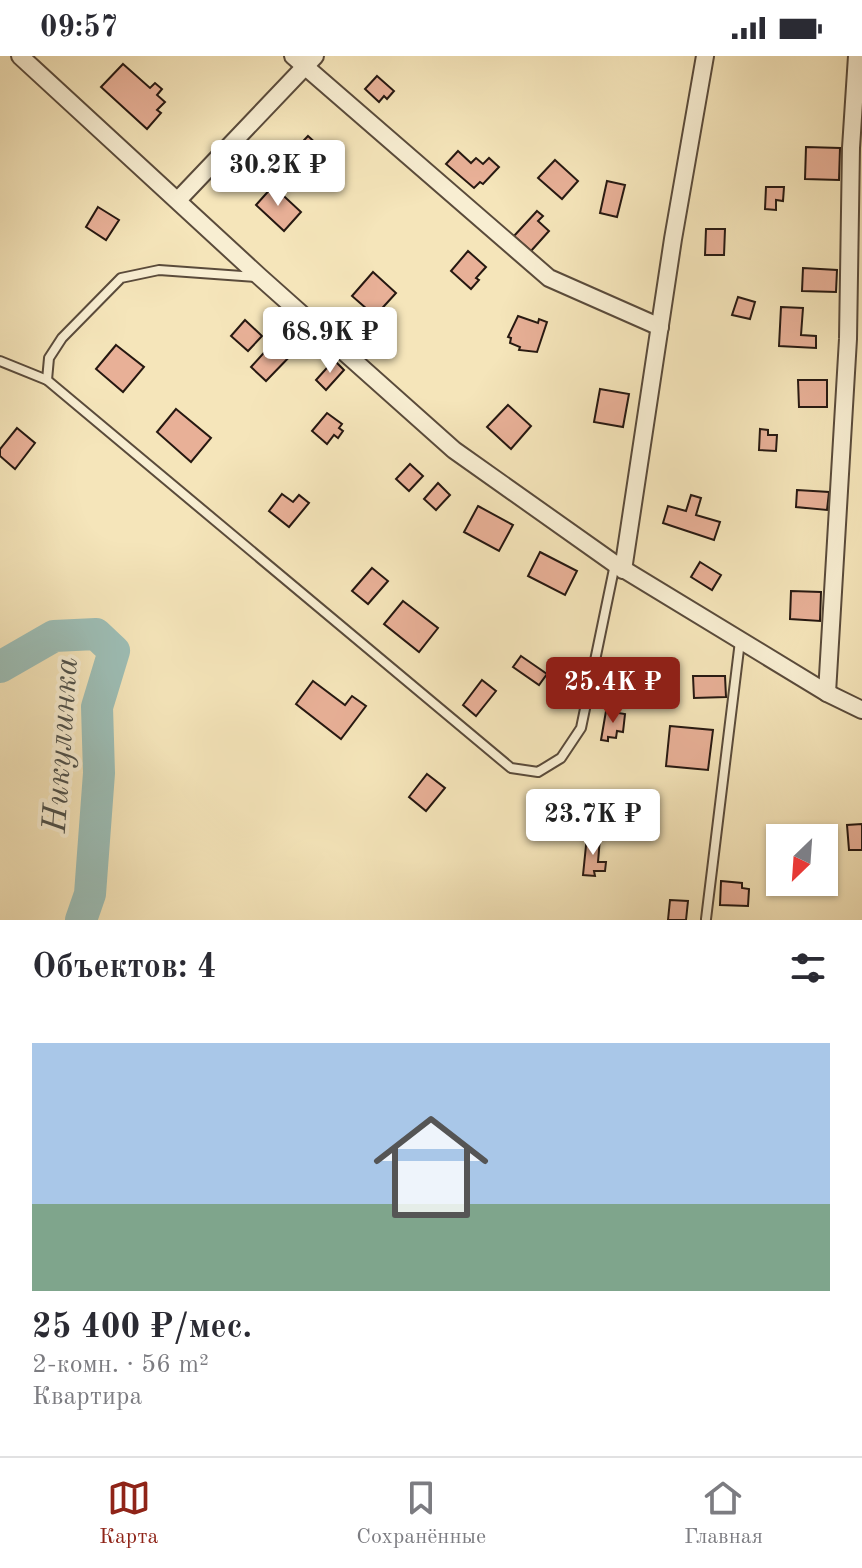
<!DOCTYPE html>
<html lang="ru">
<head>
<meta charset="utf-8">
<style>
	:root { --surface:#fff; --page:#f2f2f3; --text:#2b2b33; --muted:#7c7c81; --line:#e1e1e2; --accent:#8f2418 }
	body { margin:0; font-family:"Old Standard TT",serif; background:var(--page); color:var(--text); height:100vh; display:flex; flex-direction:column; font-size:30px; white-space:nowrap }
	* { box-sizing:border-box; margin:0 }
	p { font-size:26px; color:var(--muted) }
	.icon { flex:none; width:44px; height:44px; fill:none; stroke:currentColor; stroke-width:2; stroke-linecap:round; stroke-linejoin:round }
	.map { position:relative; height:864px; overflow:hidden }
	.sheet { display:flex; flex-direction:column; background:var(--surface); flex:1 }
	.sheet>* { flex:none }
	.needle { width:52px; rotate:205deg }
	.tools { position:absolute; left:766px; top:768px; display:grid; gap:16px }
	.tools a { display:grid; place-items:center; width:72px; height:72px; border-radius:0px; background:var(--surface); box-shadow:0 2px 6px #0004; font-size:40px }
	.price { position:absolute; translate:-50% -68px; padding:0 18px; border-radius:8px; background:#fff; color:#222; font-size:26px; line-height:52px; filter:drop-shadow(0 2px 4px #0008) }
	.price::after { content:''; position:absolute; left:50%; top:48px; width:24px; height:18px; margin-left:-12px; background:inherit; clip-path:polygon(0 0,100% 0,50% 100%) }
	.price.active { background:var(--accent); color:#fff }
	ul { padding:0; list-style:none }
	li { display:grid; align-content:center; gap:16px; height:424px; padding:0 32px }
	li+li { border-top:2px solid var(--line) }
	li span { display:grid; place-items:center; height:248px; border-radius:0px; color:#555 }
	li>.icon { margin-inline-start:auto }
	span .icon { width:144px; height:144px; fill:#fffc; stroke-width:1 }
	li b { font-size:34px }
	h2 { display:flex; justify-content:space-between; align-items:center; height:96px; padding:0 32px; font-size:34px }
	.status { display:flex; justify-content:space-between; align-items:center; height:56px; padding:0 40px; background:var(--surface); direction:ltr }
	.status svg { height:22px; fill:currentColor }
	.menu { display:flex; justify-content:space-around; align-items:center; height:112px; border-top:2px solid var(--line); background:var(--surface); font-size:22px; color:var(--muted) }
	.menu a { display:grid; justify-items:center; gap:4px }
	.menu .active { color:var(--accent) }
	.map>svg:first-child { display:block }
</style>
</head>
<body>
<div class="status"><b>09:57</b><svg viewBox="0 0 49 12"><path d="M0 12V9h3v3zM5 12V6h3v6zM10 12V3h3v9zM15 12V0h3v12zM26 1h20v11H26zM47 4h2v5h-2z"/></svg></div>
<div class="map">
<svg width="862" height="864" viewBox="0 0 862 864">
	<rect width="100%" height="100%" fill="#f5e5ba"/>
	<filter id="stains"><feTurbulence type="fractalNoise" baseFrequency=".0025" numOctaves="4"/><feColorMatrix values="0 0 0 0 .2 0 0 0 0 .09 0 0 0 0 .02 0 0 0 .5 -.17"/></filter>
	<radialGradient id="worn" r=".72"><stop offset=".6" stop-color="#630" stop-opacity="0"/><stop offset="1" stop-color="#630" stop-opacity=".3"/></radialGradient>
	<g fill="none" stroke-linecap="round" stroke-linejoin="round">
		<path stroke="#9dbeb6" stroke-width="32" d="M0 611 54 580 96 578 114 595 97 651 99 717 90 838 81 864"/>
	</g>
	<g fill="#e8b097" stroke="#261811" stroke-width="2">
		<path d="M123 8 150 32 155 27 162 33 157 39 165 46 157 54 161 57 147 73 101 31Z"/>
		<path d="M377 20 394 35 387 43 384 40 379 46 365 33Z"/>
		<path d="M308 80 331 101 315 119 291 98Z"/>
		<path d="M806 91 840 92 839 124 805 123Z"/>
		<path d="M458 95 471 107 476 102 483 108 489 102 499 111 483 128 480 126 474 132 446 108Z"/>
		<path d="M555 104 578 125 562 143 538 122Z"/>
		<path d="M607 125 625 129 617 161 600 157Z"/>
		<path d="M273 130 301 156 284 175 256 149Z"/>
		<path d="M766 131H784L783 145 776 144V154L765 153Z"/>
		<path d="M98 151 119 164 106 184 86 171Z"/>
		<path d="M537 155 543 160 538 165 549 175 531 195 514 180Z"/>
		<path d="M706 173H725L724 199H705Z"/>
		<path d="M468 195 486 211 476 222 479 224 471 233 451 215Z"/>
		<path d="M803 212 837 214 836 236 802 235Z"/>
		<path d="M373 216 396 237 375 260 352 240Z"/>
		<path d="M738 241 755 246 750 263 732 259Z"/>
		<path d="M781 251 803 252 801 279 816 280V292L779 290Z"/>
		<path d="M518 260 538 267 539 263 547 266 537 296 519 294 520 291 510 287 511 282 508 281Z"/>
		<path d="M245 264 262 280 248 295 231 280Z"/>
		<path d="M279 280 295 295 266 325 251 311Z"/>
		<path d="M116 289 144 311 123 336 96 313Z"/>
		<path d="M334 304 344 314 326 334 316 324Z"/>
		<path d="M798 324H827V351H799Z"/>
		<path d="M600 333 629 338 623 371 594 366Z"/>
		<path d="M508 349 531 370 511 393 487 371Z"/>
		<path d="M176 353 211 382 191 406 157 376Z"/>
		<path d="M327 357 342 368 339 372 343 375 338 382 334 379 327 388 312 375Z"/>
		<path d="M17 372 35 387 15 413 0 400V393Z"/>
		<path d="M760 373 768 374V379H777L776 395 759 394Z"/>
		<path d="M410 408 423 420 409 435 396 423Z"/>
		<path d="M438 427 450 439 436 454 424 443Z"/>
		<path d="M797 434 829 436 827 454 796 451Z"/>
		<path d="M282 438 293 446 299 439 309 447 289 471 269 455Z"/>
		<path d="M691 439 701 442 696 459 720 466 714 484 663 467 668 450 686 455Z"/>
		<path d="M478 450 513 469 499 495 464 476Z"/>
		<path d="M540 496 577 515 565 539 528 520Z"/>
		<path d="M700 506 721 519 712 534 691 521Z"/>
		<path d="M372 512 388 525 368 548 352 535Z"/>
		<path d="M791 535 821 536 820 565 790 563Z"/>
		<path d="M403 545 438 572 419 596 384 568Z"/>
		<path d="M521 600 547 618 539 629 513 611Z"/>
		<path d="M693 620H725L726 641 694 642Z"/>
		<path d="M482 624 496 635 476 660 463 649Z"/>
		<path d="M313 625 345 649 352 640 366 650 341 683 296 648Z"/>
		<path d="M606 655 625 658 623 676 617 675 616 682 608 681V685L601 684Z"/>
		<path d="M670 670 713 674 708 714 666 710Z"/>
		<path d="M427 718 445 732 426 755 409 741Z"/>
		<path d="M862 768V794H849L847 769Z"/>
		<path d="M587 780 600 782 598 806H606L605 815H594L595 820 583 819Z"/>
		<path d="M721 825 742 827V832L749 833 748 850 720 849Z"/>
		<path d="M670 844 688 845 686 864H668Z"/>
	</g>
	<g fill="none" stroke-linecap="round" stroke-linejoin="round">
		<defs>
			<g id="lane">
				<path d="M0 305 47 324 511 712 538 716 561 702 581 672 615 508"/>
				<path d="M47 324 49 302 62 282 121 222 159 214 256 221"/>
				<path d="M706 863 740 585"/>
			</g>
			<g id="street">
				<path d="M20 0 260 221 454 394 615 508 827 637 862 654"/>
				<path d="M293 0 549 222 660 271"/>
				<path d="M178 144 315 0"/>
				<path d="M623 514 673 183 705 0"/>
				<path d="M827 637 848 283 851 92 857 0"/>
			</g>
		</defs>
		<use href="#lane" stroke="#5a4b3b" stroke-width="12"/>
		<use href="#street" stroke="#5a4b3b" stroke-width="20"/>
		<use href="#lane" stroke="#f8eed2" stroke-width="8"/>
		<use href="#street" stroke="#f8eed2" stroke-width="16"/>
	</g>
	<g text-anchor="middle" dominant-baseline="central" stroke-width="8" stroke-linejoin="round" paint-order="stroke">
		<g font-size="34" font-style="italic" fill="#50524b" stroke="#f8eed2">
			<text transform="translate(62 689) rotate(-86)">Никулинка</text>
		</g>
	</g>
	<rect width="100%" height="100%" filter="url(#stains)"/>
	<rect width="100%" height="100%" fill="url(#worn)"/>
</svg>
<div class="tools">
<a><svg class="needle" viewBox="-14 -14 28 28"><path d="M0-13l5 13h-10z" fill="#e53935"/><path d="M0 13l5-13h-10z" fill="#7c7c81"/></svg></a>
</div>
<b class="price" style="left:278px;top:152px">30.2K ₽</b>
<b class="price" style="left:330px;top:319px">68.9K ₽</b>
<b class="price active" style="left:613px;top:669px">25.4K ₽</b>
<b class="price" style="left:593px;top:801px">23.7K ₽</b>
</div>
<section class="sheet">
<h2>Объектов: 4<svg class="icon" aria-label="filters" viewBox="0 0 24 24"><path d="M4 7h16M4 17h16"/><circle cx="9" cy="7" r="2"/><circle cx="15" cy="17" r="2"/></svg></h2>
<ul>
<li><span style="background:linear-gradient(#a9c7e8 65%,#7fa58c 0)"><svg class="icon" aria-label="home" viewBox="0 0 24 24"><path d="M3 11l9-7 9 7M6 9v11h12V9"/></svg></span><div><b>25 400 ₽/мес.</b><p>2-комн. · 56 m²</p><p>Квартира</p></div></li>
</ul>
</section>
<nav class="menu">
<a class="active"><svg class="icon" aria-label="map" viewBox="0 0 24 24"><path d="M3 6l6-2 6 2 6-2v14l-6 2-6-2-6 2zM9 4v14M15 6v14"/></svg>Карта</a>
<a><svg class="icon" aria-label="saved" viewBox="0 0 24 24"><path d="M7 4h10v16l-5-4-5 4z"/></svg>Сохранённые</a>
<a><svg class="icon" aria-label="home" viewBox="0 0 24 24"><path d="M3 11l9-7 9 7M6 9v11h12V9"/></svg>Главная</a>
</nav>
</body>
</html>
